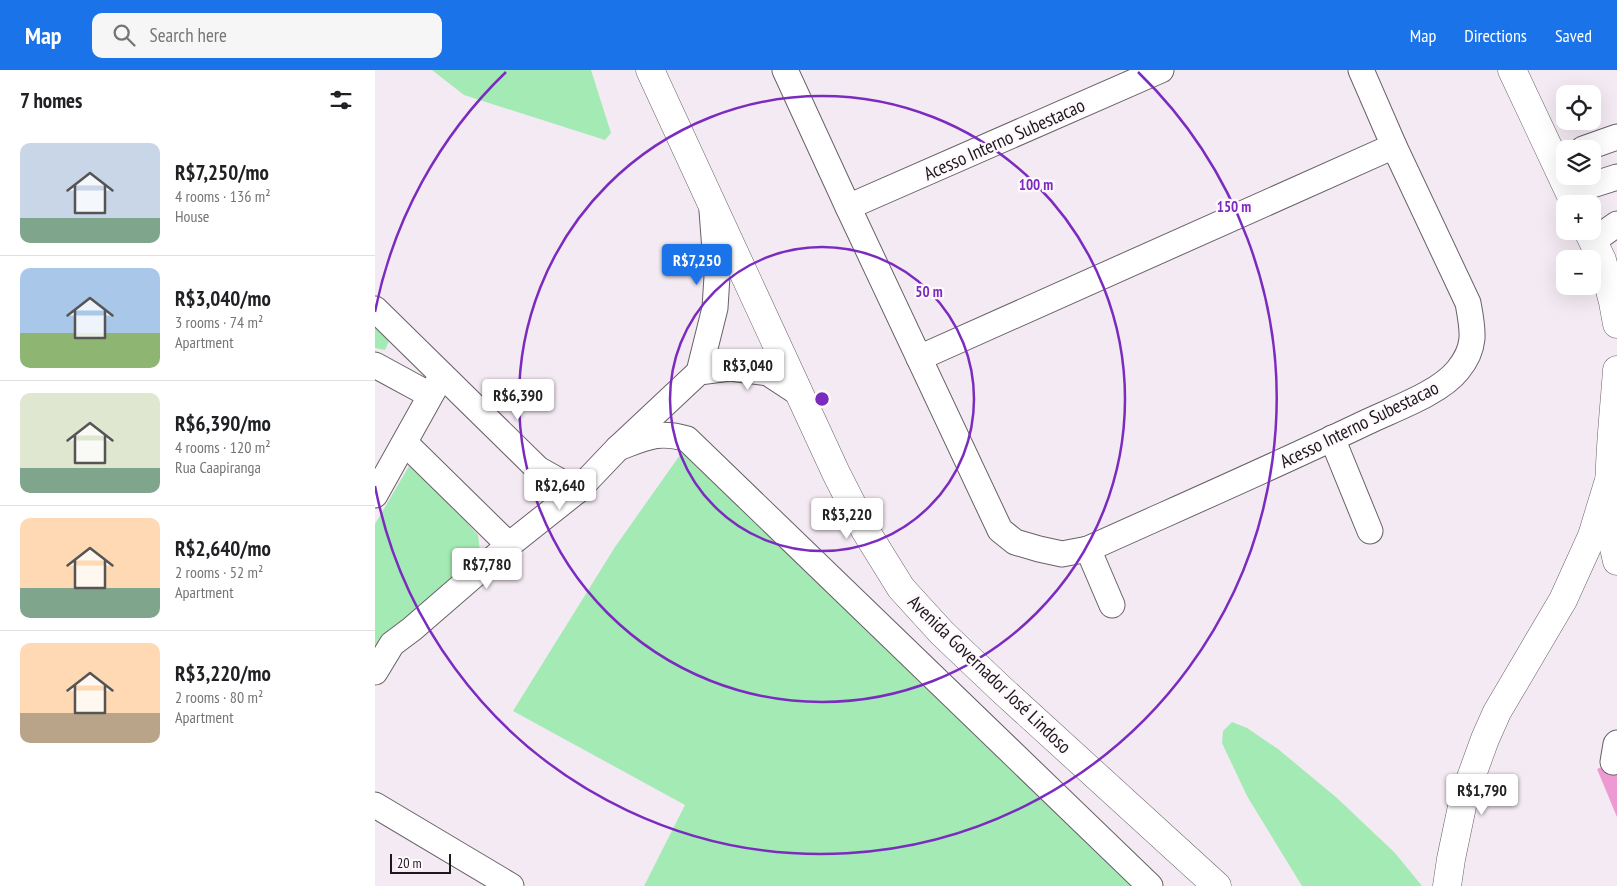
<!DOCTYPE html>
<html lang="en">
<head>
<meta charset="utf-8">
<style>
	:root { --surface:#fff; --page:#f6f6f6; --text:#202124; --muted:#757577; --line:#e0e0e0; --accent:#1a73e8 }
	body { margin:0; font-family:"PT Sans Narrow",sans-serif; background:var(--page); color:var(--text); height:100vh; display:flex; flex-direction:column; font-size:19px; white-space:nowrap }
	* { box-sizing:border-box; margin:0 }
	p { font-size:16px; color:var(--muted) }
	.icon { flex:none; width:28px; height:28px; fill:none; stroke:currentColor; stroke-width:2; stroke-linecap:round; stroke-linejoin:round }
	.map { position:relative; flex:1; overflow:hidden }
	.side { display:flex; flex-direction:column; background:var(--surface); width:375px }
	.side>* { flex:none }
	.tools { position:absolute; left:1181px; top:15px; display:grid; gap:10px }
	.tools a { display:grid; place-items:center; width:45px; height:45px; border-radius:10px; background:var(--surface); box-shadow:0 5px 20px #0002; font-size:25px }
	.scale { position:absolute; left:15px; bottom:12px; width:61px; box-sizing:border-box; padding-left:5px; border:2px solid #1c191c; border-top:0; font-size:14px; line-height:18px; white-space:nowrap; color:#1c191c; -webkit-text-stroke:4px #fff9fe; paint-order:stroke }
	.price { position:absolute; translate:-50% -42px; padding:0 11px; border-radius:5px; background:#fff; color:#222; font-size:16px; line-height:32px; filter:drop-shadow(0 1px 2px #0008) }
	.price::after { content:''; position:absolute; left:50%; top:30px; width:15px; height:11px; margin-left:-8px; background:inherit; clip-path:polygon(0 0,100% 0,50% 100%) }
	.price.current { background:var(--accent); color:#fff }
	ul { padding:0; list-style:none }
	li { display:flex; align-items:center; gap:15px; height:125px; padding:0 20px }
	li+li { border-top:1px solid var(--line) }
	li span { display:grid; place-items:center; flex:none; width:140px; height:100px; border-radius:10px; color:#555 }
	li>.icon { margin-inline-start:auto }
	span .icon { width:60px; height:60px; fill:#fffc; stroke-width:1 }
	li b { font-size:21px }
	h2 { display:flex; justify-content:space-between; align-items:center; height:60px; padding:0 20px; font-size:21px }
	header { display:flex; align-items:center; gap:30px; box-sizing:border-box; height:70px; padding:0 25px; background:var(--accent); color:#fff }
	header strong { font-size:24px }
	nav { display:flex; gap:28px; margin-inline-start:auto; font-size:18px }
	.search { width:350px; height:45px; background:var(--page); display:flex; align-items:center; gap:12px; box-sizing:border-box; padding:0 18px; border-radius:10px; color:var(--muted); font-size:19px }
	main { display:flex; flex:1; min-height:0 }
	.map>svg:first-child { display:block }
</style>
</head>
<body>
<header>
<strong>Map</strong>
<div class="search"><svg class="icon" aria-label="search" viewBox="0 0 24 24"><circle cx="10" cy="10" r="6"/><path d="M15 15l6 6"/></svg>Search here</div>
<nav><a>Map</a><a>Directions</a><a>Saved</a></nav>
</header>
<main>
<section class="side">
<h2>7 homes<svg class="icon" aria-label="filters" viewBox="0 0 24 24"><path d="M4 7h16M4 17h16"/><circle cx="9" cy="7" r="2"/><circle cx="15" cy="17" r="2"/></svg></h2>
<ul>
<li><span style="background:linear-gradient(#c9d6e8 75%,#7fa58c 0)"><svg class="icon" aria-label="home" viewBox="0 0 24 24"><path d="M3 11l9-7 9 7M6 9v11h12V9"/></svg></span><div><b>R$7,250/mo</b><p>4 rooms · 136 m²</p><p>House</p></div></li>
<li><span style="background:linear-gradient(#a9c7e8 65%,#8fb573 0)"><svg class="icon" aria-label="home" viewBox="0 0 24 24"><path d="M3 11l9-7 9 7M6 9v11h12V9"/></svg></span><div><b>R$3,040/mo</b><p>3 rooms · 74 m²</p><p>Apartment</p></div></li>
<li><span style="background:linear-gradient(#dfe7d0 75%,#7fa58c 0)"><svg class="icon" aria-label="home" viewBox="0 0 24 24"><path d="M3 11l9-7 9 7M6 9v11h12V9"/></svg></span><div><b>R$6,390/mo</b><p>4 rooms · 120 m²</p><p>Rua Caapiranga</p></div></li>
<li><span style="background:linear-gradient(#ffd9b3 70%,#7fa58c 0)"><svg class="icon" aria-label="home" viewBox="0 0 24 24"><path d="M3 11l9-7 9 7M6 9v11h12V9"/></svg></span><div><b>R$2,640/mo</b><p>2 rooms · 52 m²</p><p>Apartment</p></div></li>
<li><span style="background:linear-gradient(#ffd9b3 70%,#b9a48a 0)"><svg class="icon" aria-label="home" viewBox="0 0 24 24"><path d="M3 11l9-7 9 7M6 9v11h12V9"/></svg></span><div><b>R$3,220/mo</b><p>2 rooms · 80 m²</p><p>Apartment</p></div></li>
</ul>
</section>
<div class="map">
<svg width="1242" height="816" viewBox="0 0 1242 816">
	<rect width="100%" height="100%" fill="#f4eaf3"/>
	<g fill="#a4eab4">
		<path d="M57 0H216L236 63 230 70 89 25Z"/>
		<path d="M0 247 17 264 10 280 0 278Z"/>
		<path d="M317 368 789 816H269L310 735 138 641 240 477Z"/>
		<path d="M37 391 103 465 105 481 17 566 0 594V454Z"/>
		<path d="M857 652 872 658 903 679 962 728 1020 783 1047 816H927L872 726 847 673 848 661Z"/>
	</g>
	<path fill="#ed99d3" d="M1242 691V747L1222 699Z"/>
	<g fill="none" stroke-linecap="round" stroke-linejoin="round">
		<defs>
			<g id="minor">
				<path d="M410 0 473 137 625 460 640 472 664 479 687 484 713 479C806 437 900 396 992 352 1019 339 1065 323 1083 300 1102 277 1098 260 1093 233L1019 76 986 0"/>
				<path d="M1208 79 1242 67"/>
				<path d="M1196 125 1214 116 1242 107"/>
				<path d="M473 137 786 0"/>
				<path d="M1218 171 1242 154"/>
				<path d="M0 239 163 399 202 421"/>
				<path d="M544 288 1019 76"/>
				<path d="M0 295 55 325"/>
				<path d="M324 302 355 298 393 303 425 324"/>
				<path d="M957 368 995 461"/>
				<path d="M30 373 134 475"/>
				<path d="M243 378C270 368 283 360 312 369L775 816"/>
				<path d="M0 425 67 305"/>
				<path d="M713 479 737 535"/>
				<path d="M0 602 17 574 37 559 134 475 202 421 243 378 324 302 340 238 342 206 337 141"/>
				<path d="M1238 692 1241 674 1242 673"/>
				<path d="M0 735 136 816"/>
			</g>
			<g id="major">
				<path d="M275 0 461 403 490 460 526 518 567 563 626 619 842 816"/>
				<path d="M1137 0 1200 134"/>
				<path d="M1213 161 1227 190 1238 232 1242 254"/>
				<path d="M1242 300C1238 360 1227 433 1242 491"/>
				<path d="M1072 816 1076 789 1089 727 1110 669 1122 642 1188 530 1217 466 1235 407"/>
			</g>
		</defs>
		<use href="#minor" stroke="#686067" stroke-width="27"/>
		<use href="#major" stroke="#686067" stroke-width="29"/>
		<use href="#minor" stroke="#fff" stroke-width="25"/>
		<use href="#major" stroke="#fff" stroke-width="28"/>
	</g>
	<g fill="none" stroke="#7b2cbf" stroke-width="2.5">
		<circle cx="447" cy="329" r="152"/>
		<circle cx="447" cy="329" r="303"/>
		<path d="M0 242A455 455 0 0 1 131 2M763 2A455 455 0 1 1 0 416"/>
	</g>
	<g text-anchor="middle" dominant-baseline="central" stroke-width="4.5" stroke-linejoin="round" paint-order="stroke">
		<g font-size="19" fill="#1c191c" stroke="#fff9fe">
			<text transform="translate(629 69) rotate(-24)">Acesso Interno Subestacao</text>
			<text transform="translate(984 354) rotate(-26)">Acesso Interno Subestacao</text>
			<text transform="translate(615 604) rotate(44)">Avenida Governador José Lindoso</text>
		</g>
	</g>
	<circle cx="447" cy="329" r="8" fill="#7b2cbf" stroke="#fff9fe" stroke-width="2.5"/>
	<g font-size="15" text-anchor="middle" font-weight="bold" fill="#7b2cbf" stroke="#fff9fe" stroke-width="4.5" stroke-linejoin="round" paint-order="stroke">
		<text x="661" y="120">100 m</text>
		<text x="859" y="142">150 m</text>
		<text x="554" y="227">50 m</text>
	</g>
</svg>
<div class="tools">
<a><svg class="icon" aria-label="locate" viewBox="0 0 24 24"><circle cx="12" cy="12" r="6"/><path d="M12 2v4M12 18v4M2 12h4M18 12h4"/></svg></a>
<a><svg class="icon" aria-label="layers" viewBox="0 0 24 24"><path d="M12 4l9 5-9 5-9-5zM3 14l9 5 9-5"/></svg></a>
<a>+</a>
<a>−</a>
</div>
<div class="scale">20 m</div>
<b class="price current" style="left:322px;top:216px">R$7,250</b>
<b class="price" style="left:373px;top:321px">R$3,040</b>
<b class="price" style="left:143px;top:351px">R$6,390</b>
<b class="price" style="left:185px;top:441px">R$2,640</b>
<b class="price" style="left:472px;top:470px">R$3,220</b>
<b class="price" style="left:112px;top:520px">R$7,780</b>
<b class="price" style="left:1107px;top:746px">R$1,790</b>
</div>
</main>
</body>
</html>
